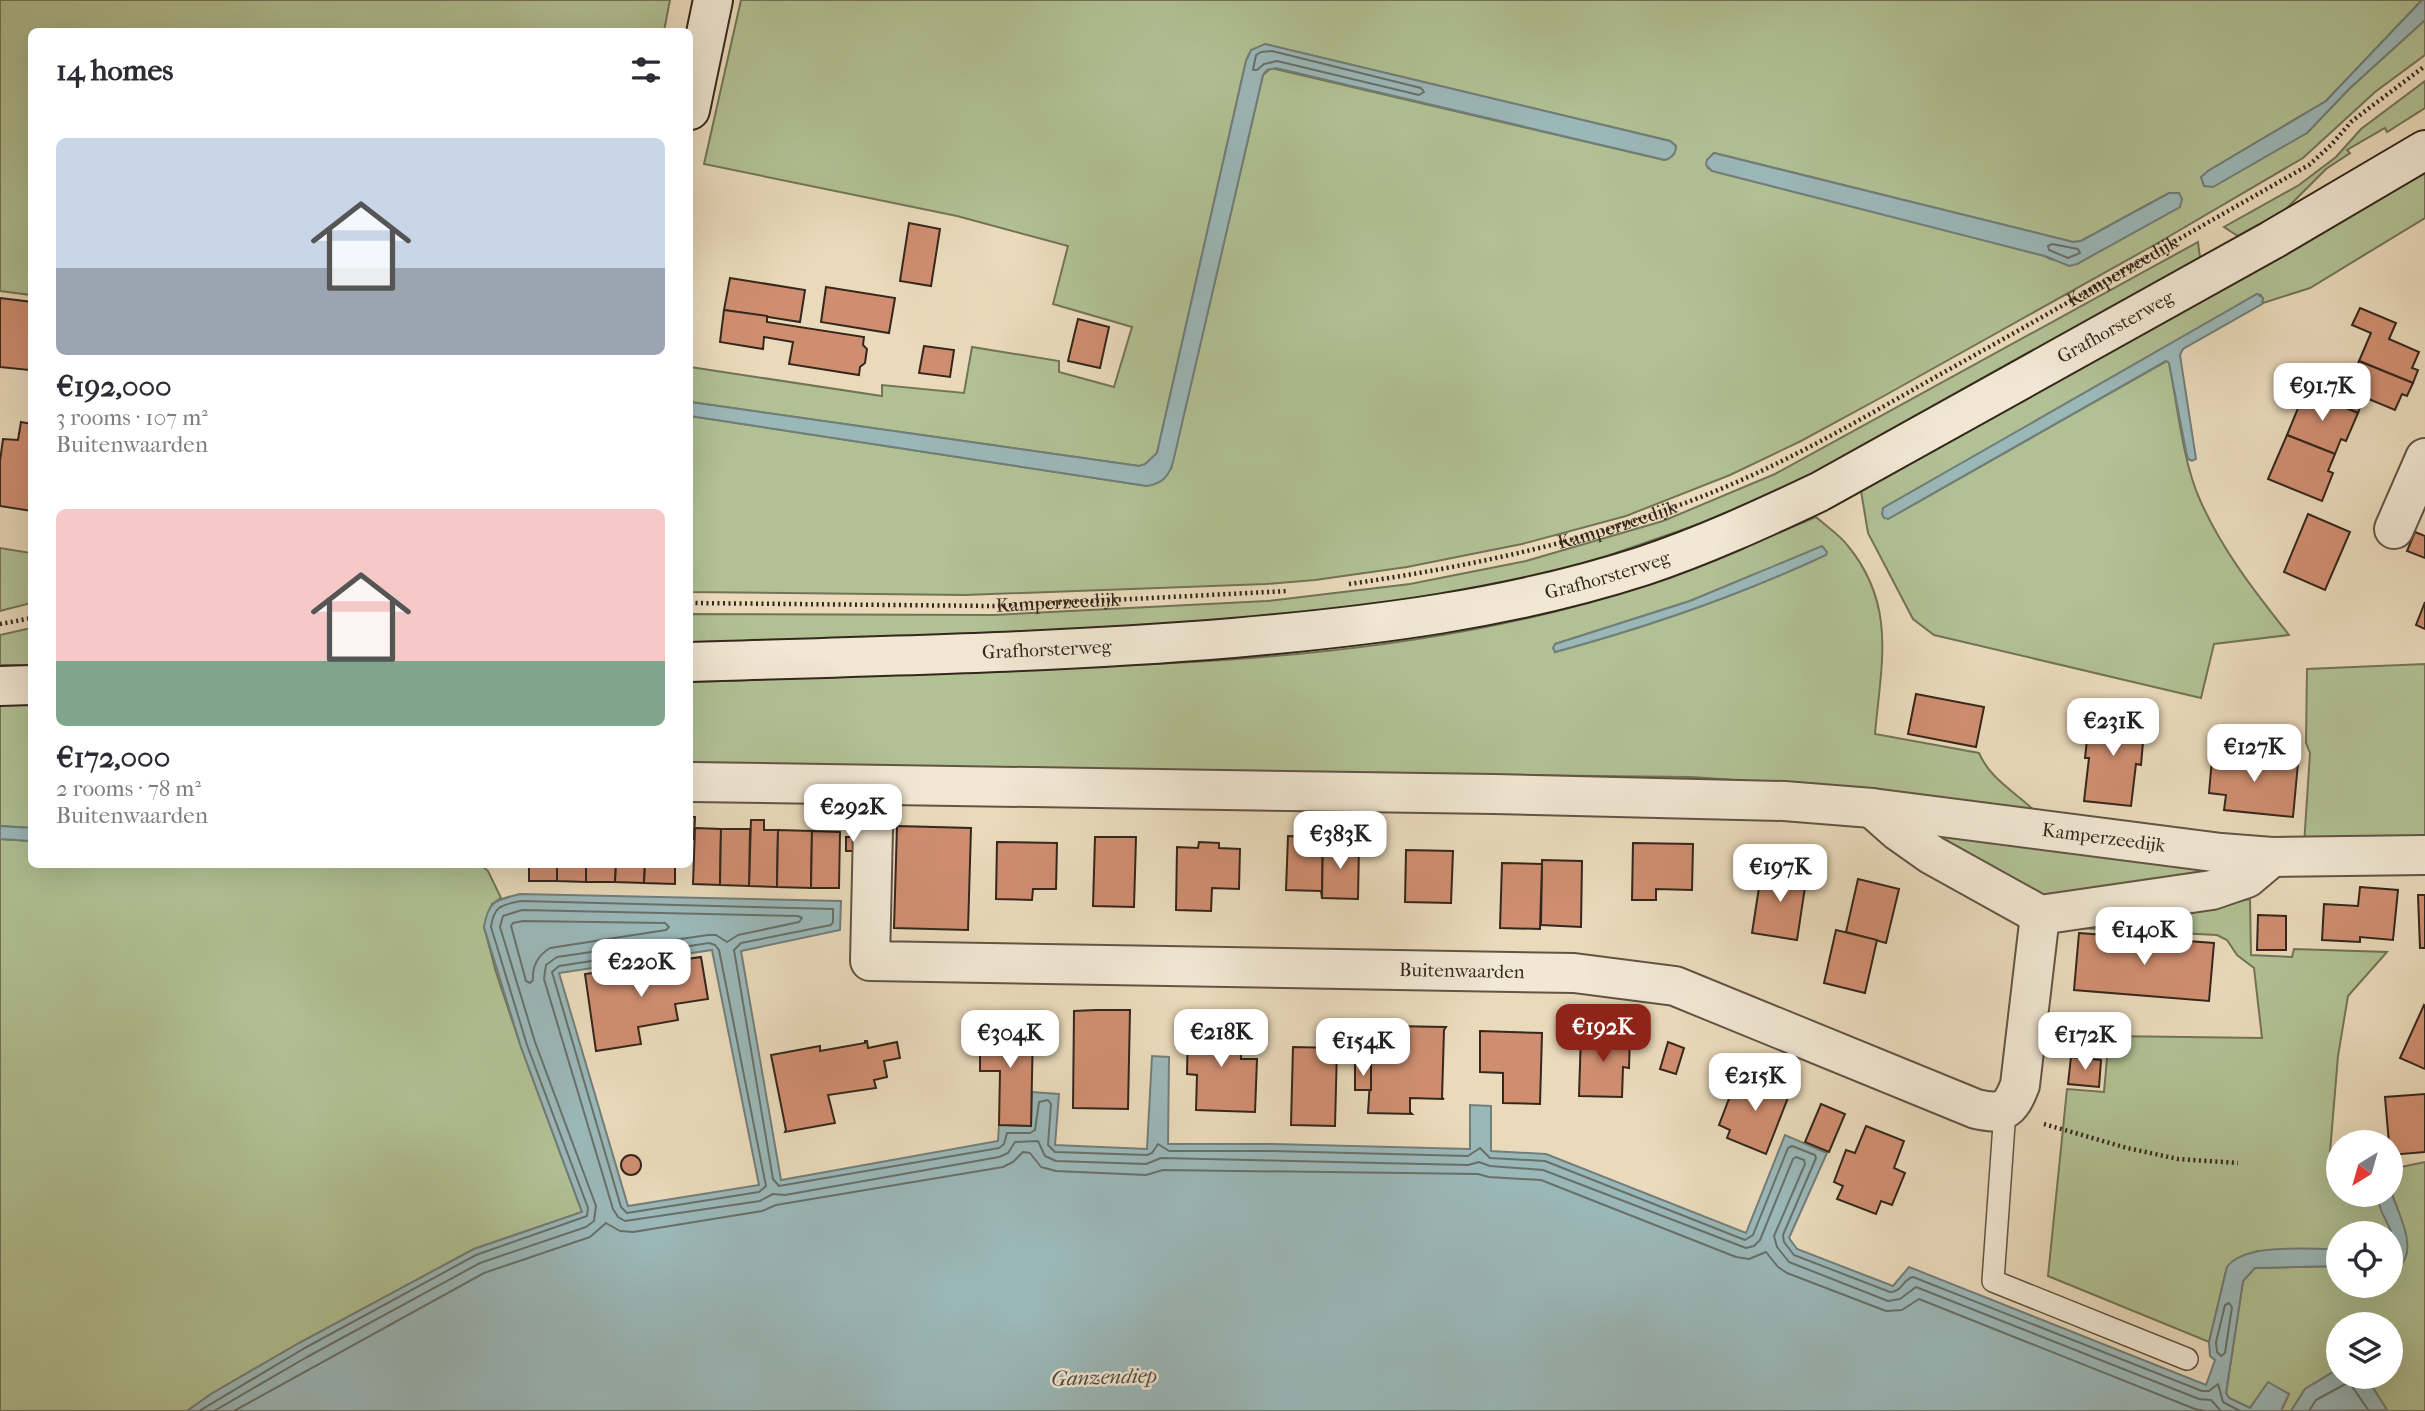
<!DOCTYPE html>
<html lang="en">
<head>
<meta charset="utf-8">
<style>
	:root { --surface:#fff; --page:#f7f7f7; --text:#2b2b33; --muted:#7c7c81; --accent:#8f2418 }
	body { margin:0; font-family:"IM FELL French Canon",serif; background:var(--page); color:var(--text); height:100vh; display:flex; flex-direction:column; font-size:26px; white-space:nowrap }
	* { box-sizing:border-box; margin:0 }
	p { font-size:23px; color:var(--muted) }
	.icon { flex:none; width:38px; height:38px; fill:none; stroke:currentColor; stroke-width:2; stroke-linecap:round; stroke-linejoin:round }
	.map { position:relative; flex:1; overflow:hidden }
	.drawer { position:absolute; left:28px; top:28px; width:665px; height:840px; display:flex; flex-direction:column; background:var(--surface); border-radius:10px; box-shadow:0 7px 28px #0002 }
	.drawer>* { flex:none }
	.needle { width:46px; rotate:217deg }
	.fabs { position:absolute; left:2326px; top:1130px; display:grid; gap:14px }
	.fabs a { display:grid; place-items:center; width:77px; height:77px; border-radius:50%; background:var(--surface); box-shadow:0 7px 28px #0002; font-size:35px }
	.price { position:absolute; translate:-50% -60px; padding:0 16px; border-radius:14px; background:#fff; color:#222; font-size:23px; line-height:46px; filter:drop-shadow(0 2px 4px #0008) }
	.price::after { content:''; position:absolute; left:50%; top:42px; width:21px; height:16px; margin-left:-10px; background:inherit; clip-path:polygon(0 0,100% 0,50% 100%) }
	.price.on { background:var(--accent); color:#fff }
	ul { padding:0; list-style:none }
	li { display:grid; align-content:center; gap:14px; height:371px; padding:0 28px }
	li span { display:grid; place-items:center; height:217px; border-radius:10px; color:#555 }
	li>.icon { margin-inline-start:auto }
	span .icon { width:126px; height:126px; fill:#fffc; stroke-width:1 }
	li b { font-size:30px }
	h2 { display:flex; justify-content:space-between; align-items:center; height:84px; padding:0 28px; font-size:30px }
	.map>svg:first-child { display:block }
</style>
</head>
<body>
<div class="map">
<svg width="2425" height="1411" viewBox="0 0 2425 1411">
	<rect width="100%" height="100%" fill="#eadabb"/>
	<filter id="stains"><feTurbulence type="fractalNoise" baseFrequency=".00286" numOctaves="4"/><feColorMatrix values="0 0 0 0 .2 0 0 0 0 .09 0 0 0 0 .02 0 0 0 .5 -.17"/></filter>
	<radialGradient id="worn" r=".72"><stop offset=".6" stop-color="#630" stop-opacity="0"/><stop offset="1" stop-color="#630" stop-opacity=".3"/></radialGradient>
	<g fill="#b1c194" stroke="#727458" stroke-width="2" fill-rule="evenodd">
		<path d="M0 0H670L664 31 32 32 31 295 0 291Z"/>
		<path d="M741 0H2422L2326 101 2208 171 2202 177 2307 133 2349 89 2425 20V55L2375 92 2303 158 2156 244 1882 397 1801 441 1730 475 1626 516 1522 544 1407 567 1315 580 1266 584 965 595 690 592V416L1147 486 1171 469 1263 75 1271 68 1664 160 1676 146 1670 141 1265 44 1249 54 1246 61 1157 453 1145 465 1139 466 690 402V367L882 396V385L964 393 972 347 1059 361V372L1114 387 1132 327 1053 304 1068 246 957 216 704 164ZM1714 153 2073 242 2081 241 2169 193 2179 207 2077 264 2050 259 2045 256 1708 168 1707 160Z"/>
		<path d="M2425 81V108L2387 132 2385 128 2347 150 2350 153 2326 169 2284 211 2238 236 2224 227 2299 185 2336 157 2361 129Z"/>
		<path d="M2425 173V218L2310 288 2263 303 2261 295 2257 294 2155 354 1888 519 2167 361 2169 362C2177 403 2183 463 2200 500 2222 550 2255 592 2289 635L2214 644 2201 698 1934 635 1913 619 1868 533 1861 491Z"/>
		<path d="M2198 242 2200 258 1814 475 1705 522 1607 556 1554 572 1453 594 1384 605 1154 626 690 646V614L994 615 1267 601 1410 584 1526 561 1663 521 1775 474Z"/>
		<path d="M1816 517C1826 526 1840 535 1848 546 1897 606 1881 664 1875 734L1979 753C1991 781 2019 794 2040 816L1870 789 1691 777 690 767V682C807 677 924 673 1041 669 1210 663 1380 654 1545 614 1638 592 1728 554 1816 517ZM1825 555C1738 596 1648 627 1555 652V644L1690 601 1755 574Z"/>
		<path d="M0 548 31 553V603L0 611Z"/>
		<path d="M31 628V665H0V635Z"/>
		<path d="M2425 664V847L2304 845 2310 753 2306 743 2307 669Z"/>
		<path d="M31 702V828L0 826V704Z"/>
		<path d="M1920 829 2226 870 2047 901Z"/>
		<path d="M0 839 31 841 32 864 481 865 488 871 501 898 492 904 484 927 496 972 521 1047 582 1212 474 1249 299 1343 211 1394 187 1411H0Z"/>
		<path d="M2250 899 2251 955 2292 957 2294 949 2387 952 2348 996 2338 1056 2328 1176 2338 1175V1195H2378C2379 1213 2391 1224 2394 1241L2391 1247 2390 1234H2338V1249L2257 1251 2227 1267 2209 1342 2048 1276 2067 1089 2104 1092 2109 1036 2262 1038 2254 968 2237 955 2227 940 2217 935 2079 928 2183 913Z"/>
		<path d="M2425 1162V1411H2386L2387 1410 2366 1377H2390V1325H2338V1369L2305 1389 2291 1411H2281L2289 1394 2268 1383 2250 1408 2229 1398 2226 1393 2243 1281 2255 1268 2338 1266V1286H2390L2391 1265H2397L2407 1253 2403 1226 2391 1191V1169Z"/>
	</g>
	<g fill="#9bb8b9" stroke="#727e7a" stroke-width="2" fill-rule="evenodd">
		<path d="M2422 0H2425V20L2349 89 2307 133 2213 187 2204 186 2201 177 2208 171 2326 101Z"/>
		<path d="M1265 44 1670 141 1676 146C1676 154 1672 158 1665 160L1276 68 1267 70 1263 75 1173 462C1169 476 1162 484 1147 486L690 416V402L1139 466 1145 464 1157 453 1246 61 1251 50Z"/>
		<path d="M1714 153 2073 242 2081 241 2169 193H2179L2182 199 2180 207 2077 264 2069 266 2045 256 1712 171 1706 165 1707 160Z"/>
		<path d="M2257 294 2263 298 2262 304 2183 349 2180 355 2196 459 2192 461 2188 459 2186 451 2169 363 2166 361 1888 519 1884 518 1882 514 1883 508Z"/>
		<path d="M1822 546 1827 552 1826 555C1738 596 1648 627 1555 652L1553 648 1555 644 1690 601Z"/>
		<path d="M0 826 31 828V841L0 839Z"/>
		<path d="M520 894 841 901 840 930 741 951 781 1180 998 1141 999 1125 1031 1126 1032 1092 1059 1094 1055 1145 1147 1149 1152 1056 1169 1057 1168 1144H1273L1470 1149V1105L1491 1106V1151L1546 1154 1746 1233 1785 1135 1827 1153 1789 1238 1797 1249 1893 1286 1909 1267 2206 1385 2215 1360 2210 1356 2209 1342 2227 1267C2244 1242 2310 1250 2338 1249V1266L2255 1268 2243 1281 2226 1393 2229 1398 2250 1408 2268 1382 2289 1394 2281 1411H187L211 1394 299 1343 474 1249 582 1212 521 1047 484 927C488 901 496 900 520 894ZM712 950 759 1185 628 1206 559 973Z"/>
		<path d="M2391 1191C2397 1211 2417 1245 2402 1264L2391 1265V1247L2394 1241C2391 1224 2378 1213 2378 1195H2390Z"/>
		<path d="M2338 1369V1377H2366L2387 1410 2291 1411 2305 1389Z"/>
	</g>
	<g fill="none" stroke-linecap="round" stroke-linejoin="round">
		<g stroke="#68706a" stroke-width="2">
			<path d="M1272 51 1421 88 1424 92 1419 95 1277 61 1264 64 1257 70H1253L1256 55 1261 52Z"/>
			<path d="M2052 244 2078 249 2080 253 2068 258 2049 250 2048 246Z"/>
			<path d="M523 921 665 923 669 927 666 930 550 948C537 956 532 966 533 980L530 983 526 981 511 926 513 923Z"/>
			<path d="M709 943 715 945 719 950 766 1186 759 1192 627 1213 621 1207 552 972 559 966Z"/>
			<path d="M2229 1303 2232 1307 2225 1353 2221 1356 2217 1352 2216 1342 2225 1305Z"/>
			<path d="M199 1411 303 1349 476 1255 587 1216 588 1208 527 1045 491 927C494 905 502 905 521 901L833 909V922L831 925 741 943 734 950 773 1179 779 1186 999 1148 1004 1144 1007 1133H1030L1035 1130 1039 1102 1048 1100 1051 1104 1048 1145 1055 1152 1147 1155 1152 1153 1158 1144 1169 1151H1273L1468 1156 1480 1148 1490 1158 1545 1161 1745 1240 1753 1235 1788 1148 1792 1146 1815 1155 1816 1158 1783 1235 1784 1242 1794 1255 1890 1292C1902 1292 1903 1279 1913 1277L2202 1391H2209L2218 1384 2223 1402 2240 1411"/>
			<path d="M214 1411 307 1357 480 1263 586 1227 594 1221 596 1206 535 1042 500 927 503 916 522 910 798 916 802 918 799 922 738 935 727 942 716 935H708L557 957 546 965 544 979 613 1209 618 1217 625 1221 760 1201 773 1194 785 1195 999 1157 1008 1153 1015 1142 1038 1141 1045 1156 1056 1161 1146 1164 1161 1158 1468 1165 1479 1162 1490 1166 1543 1170 1746 1248 1754 1246 1760 1240 1793 1159 1796 1157 1804 1160 1805 1164 1774 1236 1777 1247 1789 1262 1888 1301 1900 1299 1916 1287 2199 1399 2211 1400 2221 1411"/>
			<path d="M234 1411 484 1273 590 1237 606 1223 620 1231 633 1232 762 1211 776 1205 1003 1167 1013 1162 1023 1152 1030 1153 1041 1167 1056 1171 1146 1175 1163 1170 1478 1174 1489 1177 1541 1180 1736 1257 1749 1259 1766 1252 1778 1267 1787 1273 1886 1311 1902 1310 1919 1299 2195 1409 2205 1411"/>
			<path d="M2309 1411 2316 1400 2349 1382 2369 1411"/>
		</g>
	</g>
	<g fill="#d08e71" stroke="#34271c" stroke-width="2">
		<path d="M909 223 940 229 931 286 900 281Z"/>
		<path d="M730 278 805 290 800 322 724 310Z"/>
		<path d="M826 287 895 298 889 333 821 322Z"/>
		<path d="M0 298 32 302 29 370 0 367Z"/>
		<path d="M2360 308 2396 323 2389 339 2419 352 2412 368 2418 370 2413 383 2359 361 2371 333 2352 325Z"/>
		<path d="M724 310 767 316V322L864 337 863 345 867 349 865 363 860 367 859 375 789 364 793 342 764 337 763 349 720 342Z"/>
		<path d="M1078 319 1109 327 1100 368 1068 361Z"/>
		<path d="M924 346 954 350 950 377 919 373Z"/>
		<path d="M2359 361 2413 383 2407 396 2402 394 2395 410 2364 397 2358 413 2322 398 2329 381 2347 389Z"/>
		<path d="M2305 391 2358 413 2346 441 2341 439 2335 454 2287 435Z"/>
		<path d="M21 422 32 424V511L0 506V461L3 439 18 440Z"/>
		<path d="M2287 435 2335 454 2328 471 2333 473 2322 501 2268 479Z"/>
		<path d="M2308 514 2350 532 2325 590 2284 572Z"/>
		<path d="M2415 532 2425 536V558L2407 551Z"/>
		<path d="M2425 602V629L2416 625Z"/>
		<path d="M1916 694 1984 707 1976 747 1908 734Z"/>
		<path d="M2090 712 2145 719 2141 765 2136 764 2131 806 2084 801 2089 758H2085Z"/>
		<path d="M2213 747 2232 749 2231 757 2298 763 2293 817 2224 810 2226 795 2209 793Z"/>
		<path d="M690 817H695L694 839H690Z"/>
		<path d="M751 820H764V830H778L777 887 749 886Z"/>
		<path d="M897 826 971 828 968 930 894 928Z"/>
		<path d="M695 828 721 829 720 885 693 884Z"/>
		<path d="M721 829H750L749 886 720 885Z"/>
		<path d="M778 830 812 831 811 888 777 887Z"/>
		<path d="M812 831 840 832 839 888H811Z"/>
		<path d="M1288 836 1323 837 1322 898 1321 891 1286 890Z"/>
		<rect x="846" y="837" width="14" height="14"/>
		<path d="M1095 837H1136L1134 907 1093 906Z"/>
		<path d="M1323 837 1324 844 1359 845 1358 899 1322 898Z"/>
		<path d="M997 842 1057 843 1056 889H1033L1032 900 996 899Z"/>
		<path d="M1199 842 1219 843V848L1240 849 1239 889 1212 888 1211 911 1176 910 1177 847 1198 848Z"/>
		<path d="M1633 843 1693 844 1692 890 1656 889V900H1632Z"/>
		<path d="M1406 850 1453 851 1451 903 1405 902Z"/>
		<path d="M1542 860 1582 861 1581 927 1541 925Z"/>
		<path d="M1502 863 1542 864 1540 929 1500 928Z"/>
		<rect x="529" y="864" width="28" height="17"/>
		<path d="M557 864H586V882L557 881Z"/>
		<path d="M586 864H616L615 882H586Z"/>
		<path d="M616 864H645L644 883 615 882Z"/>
		<path d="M645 864H675V884L644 883Z"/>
		<path d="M1762 868 1807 874 1797 940 1752 933Z"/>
		<path d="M1858 879 1899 889 1886 943 1846 932Z"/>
		<path d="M2360 887 2398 890 2393 940 2360 937V942L2322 940 2324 904 2358 906Z"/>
		<path d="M2418 895H2425V948H2420Z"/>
		<path d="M2258 915 2286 916V950H2257Z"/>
		<path d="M1836 930 1877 940 1865 993 1824 983Z"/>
		<path d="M2079 933 2214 943 2209 1001 2074 990Z"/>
		<path d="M701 957 708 999 675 1004 678 1020 638 1027 641 1044 596 1051 585 974Z"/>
		<path d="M2424 1005 2425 1006V1069L2400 1058Z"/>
		<path d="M1096 1010H1130L1128 1109 1073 1108 1074 1011Z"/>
		<path d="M1188 1024 1242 1026 1241 1059H1257L1255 1112 1196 1110 1197 1075 1187 1074Z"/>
		<path d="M980 1026 1033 1028 1031 1126 999 1125 1000 1071H980Z"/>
		<path d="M1390 1026 1446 1027 1444 1030 1442 1098 1444 1099 1410 1098V1112L1412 1114 1368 1113 1371 1065 1369 1060H1392Z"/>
		<path d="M1480 1031 1542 1033 1540 1104 1503 1103V1073L1480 1072Z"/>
		<path d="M1581 1034H1630L1629 1068 1623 1067 1622 1097 1579 1096Z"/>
		<path d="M865 1041H867L868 1048 897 1042 900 1058 884 1061 887 1077 874 1080 876 1088 828 1095 835 1123 785 1132 786 1130 771 1055 820 1046V1051L865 1043Z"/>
		<path d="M1668 1042 1684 1048 1676 1074 1660 1069Z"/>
		<path d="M1293 1047 1337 1048 1335 1126 1291 1125Z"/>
		<path d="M2071 1057 2101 1060 2099 1087 2068 1084Z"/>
		<rect x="1355" y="1065" width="16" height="25"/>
		<path d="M1752 1074 1791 1090 1766 1154 1727 1138 1730 1130 1719 1125 1735 1083 1747 1087Z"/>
		<path d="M2425 1094V1152L2390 1155 2385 1097Z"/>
		<path d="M1821 1104 1845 1114 1829 1152 1805 1142Z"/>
		<path d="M1866 1126 1904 1141 1894 1168 1905 1173 1892 1205 1881 1201 1876 1214 1837 1199 1843 1186 1834 1182 1846 1150 1855 1153Z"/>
		<circle cx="631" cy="1165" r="10"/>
	</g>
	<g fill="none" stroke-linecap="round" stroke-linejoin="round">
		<defs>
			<path id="lane" d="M2005 1110 1993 1281 2187 1359"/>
			<g id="street">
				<path d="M2394 529 2425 458"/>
				<path id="s3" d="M690 782 1494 794 1784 801 1872 808 2221 853 2272 857 2425 855"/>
				<path id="s4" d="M874 785 870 961 1574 973 1675 986 1976 1109C2003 1115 2010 1111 2020 1085L2040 915"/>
				<path d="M1872 808 1898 831 1932 855 2040 915 2212 890 2247 878 2272 857"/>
			</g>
			<g id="secondary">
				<path d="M690 110 713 0"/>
				<path id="s5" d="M690 662C871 656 1052 653 1233 638 1372 626 1510 609 1643 566 1703 546 1762 519 1819 492L2272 240 2425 150"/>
				<path d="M0 686 32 685"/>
			</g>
		</defs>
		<use href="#lane" stroke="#625444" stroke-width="24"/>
		<use href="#street" stroke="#625444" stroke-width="42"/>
		<use href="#secondary" stroke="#34271c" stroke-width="42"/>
		<g stroke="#34271c" stroke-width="4.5" stroke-dasharray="2 3.5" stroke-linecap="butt">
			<path id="s1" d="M1349 584C1468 567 1586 542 1698 498 1782 466 1861 419 1939 375 2063 306 2185 235 2309 165L2331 145 2352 121 2425 66"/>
			<path id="s2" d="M690 603 994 606 1288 591"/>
			<path d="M0 624 32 618"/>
			<path d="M2044 1124 2127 1148 2178 1159 2238 1163"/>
		</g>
		<use href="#lane" stroke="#f1e7d3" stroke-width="21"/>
		<use href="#street" stroke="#f1e7d3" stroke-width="38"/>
		<use href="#secondary" stroke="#f1e7d3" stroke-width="38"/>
	</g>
	<g text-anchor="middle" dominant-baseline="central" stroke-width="5" stroke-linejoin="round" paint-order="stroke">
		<g font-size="19" fill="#34271c" stroke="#f1e7d3">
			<text stroke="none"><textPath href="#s1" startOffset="842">Kamperzeedijk</textPath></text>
			<text stroke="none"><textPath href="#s5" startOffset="1491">Grafhorsterweg</textPath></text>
			<text stroke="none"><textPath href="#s1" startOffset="275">Kamperzeedijk</textPath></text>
			<text stroke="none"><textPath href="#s5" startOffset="924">Grafhorsterweg</textPath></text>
			<text stroke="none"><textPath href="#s2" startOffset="368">Kamperzeedijk</textPath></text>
			<text stroke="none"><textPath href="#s5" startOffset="357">Grafhorsterweg</textPath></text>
			<text stroke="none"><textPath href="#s3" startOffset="1416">Kamperzeedijk</textPath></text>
			<text stroke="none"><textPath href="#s4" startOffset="768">Buitenwaarden</textPath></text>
		</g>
		<g font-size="21" font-style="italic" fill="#4e4b43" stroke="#f1e7d3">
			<text transform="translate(1104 1377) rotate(-2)">Ganzendiep</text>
		</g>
	</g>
	<rect width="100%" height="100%" filter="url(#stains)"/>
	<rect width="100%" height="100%" fill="url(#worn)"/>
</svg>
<div class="fabs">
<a><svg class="needle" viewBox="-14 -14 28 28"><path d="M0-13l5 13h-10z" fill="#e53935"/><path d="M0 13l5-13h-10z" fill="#7c7c81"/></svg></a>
<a><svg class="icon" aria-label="locate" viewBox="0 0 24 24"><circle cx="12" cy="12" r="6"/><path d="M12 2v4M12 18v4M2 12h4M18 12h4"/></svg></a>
<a><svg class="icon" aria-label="layers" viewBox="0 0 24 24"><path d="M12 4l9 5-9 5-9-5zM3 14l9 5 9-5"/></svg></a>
</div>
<b class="price" style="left:2322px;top:423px">€91.7K</b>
<b class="price" style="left:2113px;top:758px">€231K</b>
<b class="price" style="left:2254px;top:784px">€127K</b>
<b class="price" style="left:853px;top:844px">€292K</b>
<b class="price" style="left:1340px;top:871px">€383K</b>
<b class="price" style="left:1780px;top:904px">€197K</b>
<b class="price" style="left:2144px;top:967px">€140K</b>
<b class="price" style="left:641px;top:999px">€220K</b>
<b class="price on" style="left:1603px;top:1064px">€192K</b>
<b class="price" style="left:1221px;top:1069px">€218K</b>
<b class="price" style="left:1010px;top:1070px">€304K</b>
<b class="price" style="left:2085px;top:1072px">€172K</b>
<b class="price" style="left:1363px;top:1078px">€154K</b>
<b class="price" style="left:1755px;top:1113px">€215K</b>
<section class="drawer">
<h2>14 homes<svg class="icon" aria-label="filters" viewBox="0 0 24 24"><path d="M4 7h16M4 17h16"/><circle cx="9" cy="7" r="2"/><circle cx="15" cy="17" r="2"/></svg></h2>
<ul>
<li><span style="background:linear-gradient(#c9d6e8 60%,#9aa5b1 0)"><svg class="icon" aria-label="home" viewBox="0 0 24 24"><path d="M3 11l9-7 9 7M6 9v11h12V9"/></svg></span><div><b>€192,000</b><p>3 rooms · 107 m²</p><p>Buitenwaarden</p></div></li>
<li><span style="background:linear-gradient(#f6c9c9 70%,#7fa58c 0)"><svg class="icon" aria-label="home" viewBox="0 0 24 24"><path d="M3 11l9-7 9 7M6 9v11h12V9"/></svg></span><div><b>€172,000</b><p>2 rooms · 78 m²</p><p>Buitenwaarden</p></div></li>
</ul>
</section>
</div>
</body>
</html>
